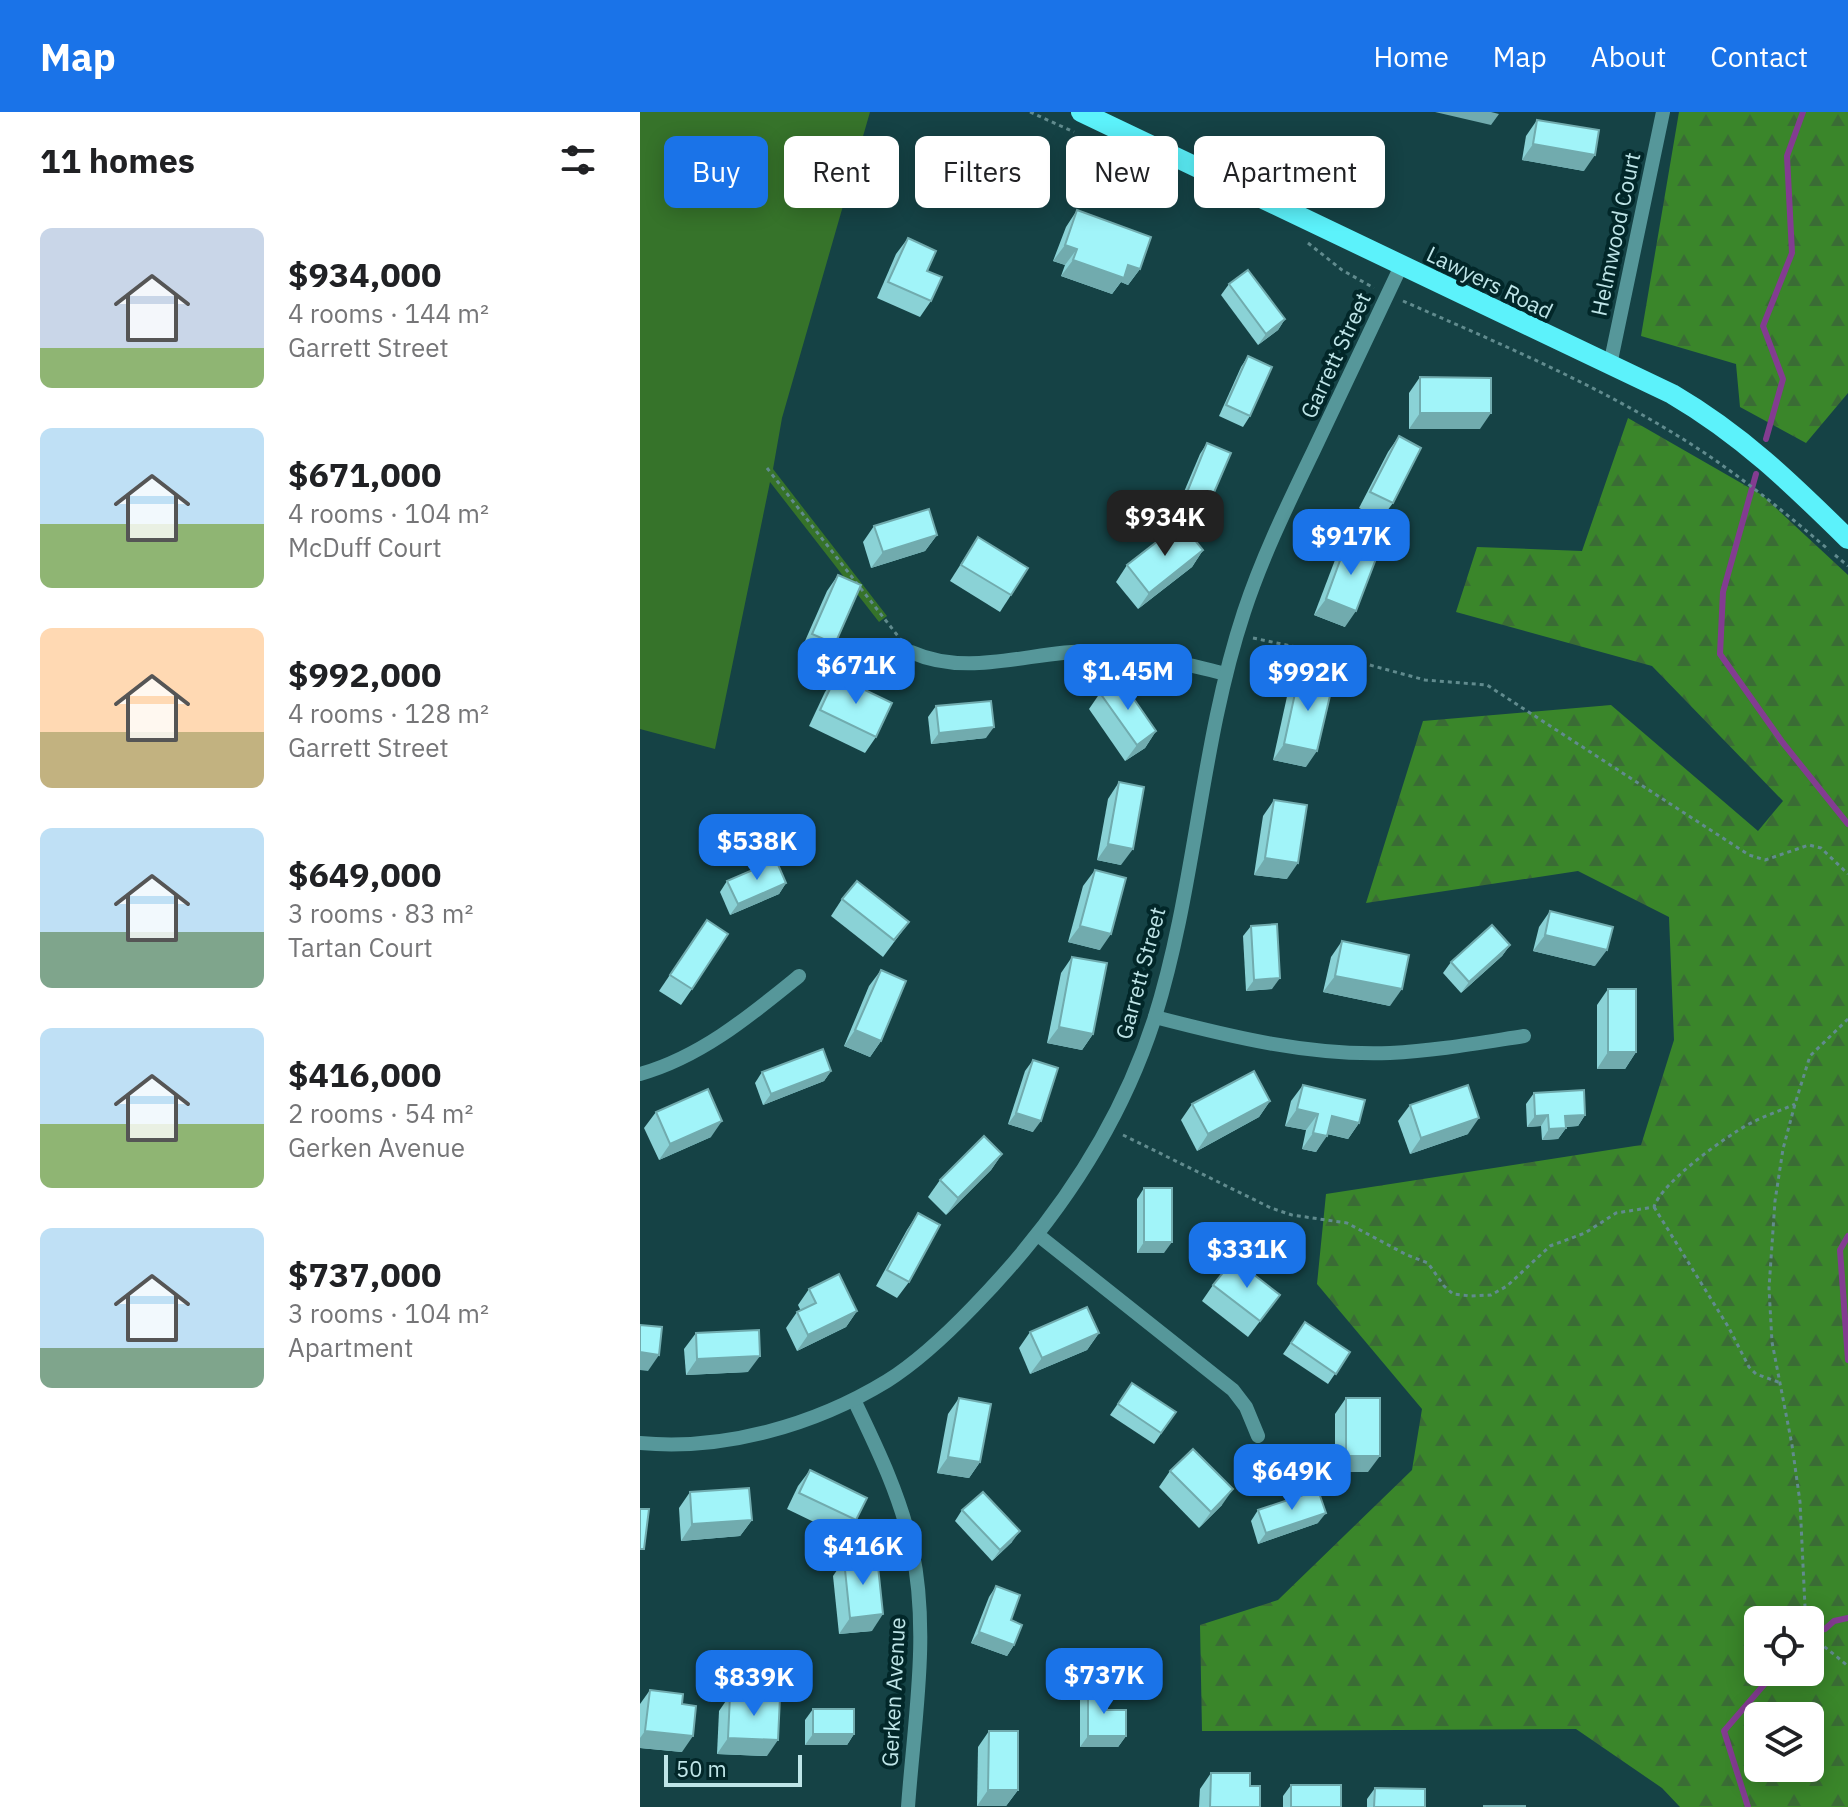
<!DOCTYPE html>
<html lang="en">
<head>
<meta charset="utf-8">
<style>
	:root { --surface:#fff; --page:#f6f6f6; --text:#202124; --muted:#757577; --accent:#1a73e8 }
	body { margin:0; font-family:"IBM Plex Sans",sans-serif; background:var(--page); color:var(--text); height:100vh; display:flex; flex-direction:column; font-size:30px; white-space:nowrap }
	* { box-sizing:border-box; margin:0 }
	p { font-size:26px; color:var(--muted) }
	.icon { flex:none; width:44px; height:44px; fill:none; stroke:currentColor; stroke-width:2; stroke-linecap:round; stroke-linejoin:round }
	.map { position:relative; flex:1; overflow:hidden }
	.details { display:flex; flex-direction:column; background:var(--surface); width:640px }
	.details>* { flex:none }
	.top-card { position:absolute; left:24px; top:24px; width:760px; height:72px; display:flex; gap:16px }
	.tools { position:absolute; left:1104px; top:1494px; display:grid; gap:16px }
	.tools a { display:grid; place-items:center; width:80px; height:80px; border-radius:12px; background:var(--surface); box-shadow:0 4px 20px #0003; font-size:40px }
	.scale { position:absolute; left:24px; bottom:20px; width:138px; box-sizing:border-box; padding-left:8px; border:4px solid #bfe5e8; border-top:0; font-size:22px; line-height:28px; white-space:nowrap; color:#bfe5e8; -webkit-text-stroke:6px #022729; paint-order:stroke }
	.price { position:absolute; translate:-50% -68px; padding:0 18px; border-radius:16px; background:var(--accent); color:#fff; font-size:26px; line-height:52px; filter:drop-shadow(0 2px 4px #0008) }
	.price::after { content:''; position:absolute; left:50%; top:48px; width:24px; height:18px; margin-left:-12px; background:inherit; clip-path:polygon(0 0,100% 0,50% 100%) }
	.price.active { background:#222; color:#fff }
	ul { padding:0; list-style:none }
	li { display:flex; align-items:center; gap:24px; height:200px; padding:0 40px }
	li span { display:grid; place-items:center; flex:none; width:224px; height:160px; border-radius:12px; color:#555 }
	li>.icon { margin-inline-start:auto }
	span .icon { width:96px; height:96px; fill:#fffc; stroke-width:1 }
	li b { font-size:34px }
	h2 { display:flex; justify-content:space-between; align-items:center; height:96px; padding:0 40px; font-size:34px }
	.pill { padding:0 28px; border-radius:12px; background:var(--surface); box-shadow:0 4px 20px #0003; font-size:28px; line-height:72px }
	.pill.active { background:var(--accent); color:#fff }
	header { display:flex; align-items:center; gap:48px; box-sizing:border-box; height:112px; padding:0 40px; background:var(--accent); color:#fff }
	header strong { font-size:38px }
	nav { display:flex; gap:44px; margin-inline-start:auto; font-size:28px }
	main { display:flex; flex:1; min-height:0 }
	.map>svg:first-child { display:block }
</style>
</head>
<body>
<header>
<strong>Map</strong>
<nav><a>Home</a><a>Map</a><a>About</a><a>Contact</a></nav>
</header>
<main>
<section class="details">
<h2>11 homes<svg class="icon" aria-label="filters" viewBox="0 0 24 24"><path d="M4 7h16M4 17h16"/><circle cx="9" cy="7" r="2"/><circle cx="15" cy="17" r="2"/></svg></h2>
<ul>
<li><span style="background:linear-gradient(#c9d6e8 75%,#8fb573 0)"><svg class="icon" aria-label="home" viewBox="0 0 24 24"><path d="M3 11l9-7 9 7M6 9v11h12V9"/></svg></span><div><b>$934,000</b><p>4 rooms · 144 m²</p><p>Garrett Street</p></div></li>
<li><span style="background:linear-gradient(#bfe0f5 60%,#8fb573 0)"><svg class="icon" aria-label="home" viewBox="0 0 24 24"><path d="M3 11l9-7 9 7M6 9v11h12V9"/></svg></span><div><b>$671,000</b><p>4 rooms · 104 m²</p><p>McDuff Court</p></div></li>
<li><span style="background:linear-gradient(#ffd9b3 65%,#c2b280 0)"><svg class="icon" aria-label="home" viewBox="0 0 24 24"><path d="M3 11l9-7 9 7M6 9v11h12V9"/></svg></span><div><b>$992,000</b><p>4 rooms · 128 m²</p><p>Garrett Street</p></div></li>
<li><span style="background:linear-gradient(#bfe0f5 65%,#7fa58c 0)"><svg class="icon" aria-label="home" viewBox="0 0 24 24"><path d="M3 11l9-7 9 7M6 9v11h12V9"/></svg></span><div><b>$649,000</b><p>3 rooms · 83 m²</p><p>Tartan Court</p></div></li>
<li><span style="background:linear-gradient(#bfe0f5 60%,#8fb573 0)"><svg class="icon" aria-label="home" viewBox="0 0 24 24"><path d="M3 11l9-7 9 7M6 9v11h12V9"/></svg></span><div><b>$416,000</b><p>2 rooms · 54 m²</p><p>Gerken Avenue</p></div></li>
<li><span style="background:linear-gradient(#bfe0f5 75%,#7fa58c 0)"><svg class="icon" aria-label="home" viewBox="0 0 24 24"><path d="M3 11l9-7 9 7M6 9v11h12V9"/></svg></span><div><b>$737,000</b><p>3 rooms · 104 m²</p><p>Apartment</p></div></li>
</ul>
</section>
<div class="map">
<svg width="1208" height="1695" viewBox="0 0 1208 1695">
	<defs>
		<pattern id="forest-firs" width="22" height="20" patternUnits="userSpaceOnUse" patternTransform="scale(2)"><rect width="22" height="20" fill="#3a862a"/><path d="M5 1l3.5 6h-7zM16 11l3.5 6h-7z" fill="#3a6c35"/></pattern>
	</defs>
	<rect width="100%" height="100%" fill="#154245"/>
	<g fill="url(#forest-firs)" fill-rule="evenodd">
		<path d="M1039 0H1208V281L1166 331 1100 295 1096 252 1001 224Z"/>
		<path d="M988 306 1122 383 1208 463V1695H1040L1022 1676 936 1617 562 1619 560 1513 638 1488 772 1358 782 1297 677 1172 686 1082 1001 1033 1034 928 1029 805 938 759 726 791 783 609 971 593 1118 719 1143 689 1012 554 816 500 837 435 942 439ZM1118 1508H1170V1560H1118ZM1118 1604H1170V1656H1118Z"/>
	</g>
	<path fill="#36732a" d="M0 0H230L142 306 133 357 247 504 239 510 130 370 75 637 0 617Z"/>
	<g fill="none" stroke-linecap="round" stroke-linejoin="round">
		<g stroke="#833c91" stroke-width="6">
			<path d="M1126 327 1143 267 1123 214 1152 141 1147 44 1163 0"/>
			<path d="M1116 362 1083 480 1080 542 1143 631 1208 712"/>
			<path d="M1208 1124 1200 1138 1208 1248"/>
			<path d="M1185 1517 1194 1509 1208 1506"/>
			<path d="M1108 1695 1084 1619 1135 1560"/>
		</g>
		<g stroke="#618b8e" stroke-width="3" stroke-dasharray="4 4" stroke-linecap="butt">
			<path d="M390 0 434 20"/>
			<path d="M668 131 702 158 734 176"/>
			<path d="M763 189C856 230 951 270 1038 324 1092 357 1141 397 1189 438"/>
			<path d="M127 356 261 528"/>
			<path d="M1195 443 1208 454"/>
			<path d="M613 526 689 542 785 568 847 573 1109 743 1125 748 1169 733 1181 736 1208 762"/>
			<path d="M1208 907 1170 944 1155 992 1143 1037 1135 1089 1129 1176 1132 1230 1152 1333 1160 1390 1165 1495 1180 1531 1208 1554"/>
			<path d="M483 1023 631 1096 652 1103 707 1111 767 1143 788 1151 804 1174 813 1182 831 1184 851 1183 867 1174 910 1134 945 1121 976 1101 1014 1095C1022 1070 1085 1025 1109 1012 1124 1004 1140 999 1155 992"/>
			<path d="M1014 1095 1089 1216 1109 1255 1116 1262 1141 1271"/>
		</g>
		<g stroke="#56979a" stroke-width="14">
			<path d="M970 253 1023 0"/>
			<path d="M271 540C331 567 396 537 459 539 502 540 545 552 586 562"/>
			<path d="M515 905C592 925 669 944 750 941 795 939 839 931 884 924"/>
			<path d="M0 962C61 945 111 903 159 864"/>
			<path d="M398 1123 593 1278 606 1295 618 1324"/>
			<path d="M214 1288C237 1336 260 1383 272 1437 290 1521 274 1610 268 1695"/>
			<path d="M0 1331C84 1339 175 1313 247 1269 279 1249 307 1222 333 1195 414 1112 478 1019 514 908 556 775 560 633 604 500 622 445 648 392 673 340 702 278 732 216 761 154"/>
		</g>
		<path stroke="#5cf2fb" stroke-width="20" d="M441 0 1032 282C1102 323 1151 371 1208 427"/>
	</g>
	<g fill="#8ad2d6">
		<path d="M897 8 944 59 882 48 886 24Z"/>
		<path d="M437 98 500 157 488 173 481 170 472 182 421 164 425 153 413 149 426 115Z"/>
		<path d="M268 126 287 159 291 189 280 205 237 186 256 142Z"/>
		<path d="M589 172 645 207 638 218 618 233 581 183Z"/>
		<path d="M608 244 610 304 603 315 579 304 601 255Z"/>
		<path d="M780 265 840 317H769V281Z"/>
		<path d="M759 324 753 391 741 407 719 396 748 340Z"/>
		<path d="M567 331 569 392 561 403 538 394 560 342Z"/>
		<path d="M234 414 297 423 285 439 231 456 223 430Z"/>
		<path d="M338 425 371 483 360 500 310 469Z"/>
		<path d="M706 432 705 515 674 503 695 448Z"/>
		<path d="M563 438 552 455 498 497 476 470 487 453Z"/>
		<path d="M198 463 195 532 183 548 161 538 187 479Z"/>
		<path d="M659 563 666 655 633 648 648 580Z"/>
		<path d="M196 564 236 625 225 641 169 614 185 580Z"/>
		<path d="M460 581 516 619 505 636 485 649 449 597Z"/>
		<path d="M296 594 346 626 291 632 288 605Z"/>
		<path d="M479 670 481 753 457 748 468 687Z"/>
		<path d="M634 688 647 767 614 763 623 704Z"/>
		<path d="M455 758 460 838 428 830 443 774Z"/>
		<path d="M87 769 146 771 139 782 90 803 80 780Z"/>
		<path d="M202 787 269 810 243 845 191 804Z"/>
		<path d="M910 799 955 854 893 839 899 815Z"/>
		<path d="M67 808 52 877 41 893 19 879Z"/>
		<path d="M611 814 632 877 606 879 603 824Z"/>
		<path d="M702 829 750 894 683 880 691 845Z"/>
		<path d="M870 833 862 844 821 881 803 861 811 850Z"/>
		<path d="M432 845 453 922 442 938 407 931 421 861Z"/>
		<path d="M241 858V929L230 945 204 934 229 874Z"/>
		<path d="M968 877 996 940 985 957H957V893Z"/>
		<path d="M393 948V1020L368 1012 385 959Z"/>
		<path d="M191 959 184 969 123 993 115 971 122 960Z"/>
		<path d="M663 973 719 1011 708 1027 687 1022 676 1040 662 1037 666 1018 645 1014 651 989Z"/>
		<path d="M894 981 945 1003 938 1014 926 1015V1016L918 1027 902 1028 901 1014 887 1015 886 992Z"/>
		<path d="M630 989 619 1005 557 1039 541 1008 552 992Z"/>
		<path d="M770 993 828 1022 770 1042 758 1009Z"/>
		<path d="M16 1000 71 1025 19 1048 4 1016Z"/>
		<path d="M362 1042 351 1058 306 1103 288 1085 300 1068Z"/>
		<path d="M504 1076 524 1141H497V1087Z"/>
		<path d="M278 1101 269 1170 257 1186 236 1174 267 1118Z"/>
		<path d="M573 1173 640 1183 608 1225 562 1189Z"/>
		<path d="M169 1177 217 1199 206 1215 157 1239 146 1216 157 1200 161 1199 158 1193Z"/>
		<path d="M665 1210 710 1240 688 1272 643 1242Z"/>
		<path d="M390 1220 459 1221 447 1238 390 1262 379 1236Z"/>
		<path d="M56 1221 108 1260 46 1263 44 1237Z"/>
		<path d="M492 1271 536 1300 514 1332 470 1303Z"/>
		<path d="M319 1286 340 1350 329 1366 297 1361 308 1302Z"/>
		<path d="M706 1286 728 1360H695V1302Z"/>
		<path d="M170 1358 216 1408 205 1425 147 1397 158 1374Z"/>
		<path d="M530 1359 582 1393 559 1416 519 1375Z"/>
		<path d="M50 1380 112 1408 100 1424 41 1429 39 1396Z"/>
		<path d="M322 1398 372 1430 352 1449 315 1409Z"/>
		<path d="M618 1398 678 1411 618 1432 611 1409Z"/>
		<path d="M204 1448 232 1519 199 1522 193 1464Z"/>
		<path d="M356 1474 371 1508 374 1533 367 1544 331 1531 349 1485Z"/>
		<path d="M448 1576 467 1598 486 1624 478 1635H440V1587Z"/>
		<path d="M10 1578 42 1592V1640L0 1636V1592Z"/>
		<path d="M90 1583 127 1644 77 1642 79 1599Z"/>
		<path d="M173 1597 214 1622 207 1633H165V1608Z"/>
		<path d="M349 1619 378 1678 366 1694H337L338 1635Z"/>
		<path d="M571 1661 610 1674 620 1695H559L560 1677Z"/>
		<path d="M651 1673 701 1695H643V1684Z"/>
		<path d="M735 1676 785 1695H727V1687Z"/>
	</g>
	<g fill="#71abae">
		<path d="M795 0H851L859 2 851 13Z"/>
		<path d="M893 32 955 43 944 59 882 48Z"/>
		<path d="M425 133 437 137 425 153 413 149Z"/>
		<path d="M433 148 488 153 500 157 488 173 481 170 472 182 421 164Z"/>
		<path d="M645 207 638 218 618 233 626 222Z"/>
		<path d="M780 301H851L840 317H769Z"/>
		<path d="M546 383 569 392 561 403 538 394Z"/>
		<path d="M297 423 285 439 231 456 243 440Z"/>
		<path d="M563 438 552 455 498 497 509 481Z"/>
		<path d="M686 487 716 499 705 515 674 503Z"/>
		<path d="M354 615 346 626 291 632 299 621Z"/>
		<path d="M516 619 505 636 485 649 497 633Z"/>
		<path d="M644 632 677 639 666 655 633 648Z"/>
		<path d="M468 732 493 737 481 753 457 748Z"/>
		<path d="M625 746 658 751 647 767 614 763Z"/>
		<path d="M146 771 139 782 90 803 98 792Z"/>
		<path d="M440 814 471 822 460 838 428 830Z"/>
		<path d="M905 823 967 838 955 854 893 839Z"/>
		<path d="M870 833 862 844 821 881 829 870Z"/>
		<path d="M695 864 762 877 750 894 683 880Z"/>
		<path d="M640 866 632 877 606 879 614 868Z"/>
		<path d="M419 915 453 922 442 938 407 931Z"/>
		<path d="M215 918 241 929 230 945 204 934Z"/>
		<path d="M968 940H996L985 957H957Z"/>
		<path d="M191 959 184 969 123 993 131 982Z"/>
		<path d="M630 989 619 1005 557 1039 568 1022Z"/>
		<path d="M657 997 678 1002 666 1018 645 1014Z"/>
		<path d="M376 1001 401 1009 393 1020 368 1012Z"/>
		<path d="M908 1003 901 1014 887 1015 895 1004Z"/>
		<path d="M945 1003 938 1014 918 1015 925 1004Z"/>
		<path d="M692 1004 719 1011 708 1027 680 1020Z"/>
		<path d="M839 1006 828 1022 770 1042 781 1026Z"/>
		<path d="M82 1009 71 1025 19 1048 30 1032Z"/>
		<path d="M926 1016 918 1027 902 1028 909 1017Z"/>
		<path d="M673 1021 687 1024 676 1040 662 1037Z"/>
		<path d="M362 1042 351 1058 306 1103 318 1086Z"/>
		<path d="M504 1130H532L524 1141H497Z"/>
		<path d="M217 1199 206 1215 157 1239 168 1223Z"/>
		<path d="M459 1221 447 1238 390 1262 402 1246Z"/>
		<path d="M0 1240 19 1243 8 1259 0 1258Z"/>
		<path d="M120 1244 108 1260 46 1263 57 1247Z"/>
		<path d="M706 1344H740L728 1360H695Z"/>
		<path d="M308 1345 340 1350 329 1366 297 1361Z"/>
		<path d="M593 1377 582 1393 559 1416 571 1400Z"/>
		<path d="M686 1401 678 1411 618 1432 626 1421Z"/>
		<path d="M112 1408 100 1424 41 1429 52 1412Z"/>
		<path d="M380 1419 372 1430 352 1449 360 1438Z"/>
		<path d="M243 1502 232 1519 199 1522 210 1506Z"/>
		<path d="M339 1520 374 1533 367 1544 331 1531Z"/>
		<path d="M5 1619 53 1624 42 1640 0 1636V1626Z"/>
		<path d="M173 1622H214L207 1633H165Z"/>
		<path d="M448 1624H486L478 1635H440Z"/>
		<path d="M88 1626 138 1628 127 1644 77 1642Z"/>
		<path d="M348 1678H378L366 1694H337Z"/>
	</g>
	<g fill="#a1f4f9" stroke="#71abae" stroke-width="2">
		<path d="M897 8 959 18 955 43 893 32Z"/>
		<path d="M437 98 511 125 500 157 488 153 484 166 433 148 437 137 425 133Z"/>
		<path d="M268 126 296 139 287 159 302 165 291 189 248 170Z"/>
		<path d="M608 158 645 207 626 222 589 172Z"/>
		<path d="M608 244 632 255 610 304 586 293Z"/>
		<path d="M780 265 851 266V301H780Z"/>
		<path d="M759 324 781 336 753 391 730 380Z"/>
		<path d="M567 331 591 341 569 392 546 383Z"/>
		<path d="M289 397 297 423 243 440 234 414Z"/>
		<path d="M541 411 563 438 509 481 487 453Z"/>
		<path d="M338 425 388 456 371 483 321 453Z"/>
		<path d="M706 432 737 444 716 499 686 487Z"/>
		<path d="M198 463 221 473 195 532 172 522Z"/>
		<path d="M659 563 693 571 677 639 644 632Z"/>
		<path d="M196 564 252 591 236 625 180 598Z"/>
		<path d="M480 567 516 619 497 633 460 581Z"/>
		<path d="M351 589 354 615 299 621 296 594Z"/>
		<path d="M479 670 504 675 493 737 468 732Z"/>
		<path d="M634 688 667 693 658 751 625 746Z"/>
		<path d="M136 748 146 771 98 792 87 769Z"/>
		<path d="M455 758 486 766 471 822 440 814Z"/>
		<path d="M217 769 269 810 254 828 202 787Z"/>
		<path d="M910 799 973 815 967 838 905 823Z"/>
		<path d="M67 808 88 822 52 877 30 863Z"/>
		<path d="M637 812 640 866 614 868 611 814Z"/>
		<path d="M852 813 870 833 829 870 811 850Z"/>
		<path d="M702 829 769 843 762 877 695 864Z"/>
		<path d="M432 845 467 851 453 922 419 915Z"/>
		<path d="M241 858 266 869 241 929 215 918Z"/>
		<rect x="968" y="877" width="28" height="63"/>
		<path d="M183 937 191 959 131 982 122 960Z"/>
		<path d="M393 948 418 956 401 1009 376 1001Z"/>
		<path d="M614 959 630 989 568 1022 552 992Z"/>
		<path d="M663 973 725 988 719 1011 692 1004 687 1024 673 1021 678 1002 657 997Z"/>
		<path d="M828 973 839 1006 781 1026 770 993Z"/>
		<path d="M68 977 82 1009 30 1032 16 1000Z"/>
		<path d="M944 978 945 1003 925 1004 926 1016 909 1017 908 1003 895 1004 894 981Z"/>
		<path d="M344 1024 362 1042 318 1086 300 1068Z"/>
		<rect x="504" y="1076" width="28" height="54"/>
		<path d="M278 1101 300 1113 269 1170 247 1158Z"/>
		<path d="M594 1147 640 1183 620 1209 573 1173Z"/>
		<path d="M199 1162 217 1199 168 1223 157 1200 176 1191 169 1177Z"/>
		<path d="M447 1195 459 1221 402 1246 390 1220Z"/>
		<path d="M665 1210 710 1240 696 1262 651 1231Z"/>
		<path d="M0 1213 22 1215 19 1243 0 1240Z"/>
		<path d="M119 1218 120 1244 57 1247 56 1221Z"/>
		<path d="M492 1271 536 1300 521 1321 478 1292Z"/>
		<path d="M319 1286 351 1292 340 1350 308 1345Z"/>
		<rect x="706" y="1286" width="34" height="58"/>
		<path d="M553 1337 593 1377 571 1400 530 1359Z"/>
		<path d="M170 1358 227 1386 216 1408 159 1381Z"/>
		<path d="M109 1376 112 1408 52 1412 50 1380Z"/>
		<path d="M678 1378 686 1401 626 1421 618 1398Z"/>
		<path d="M343 1380 380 1419 360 1438 322 1398Z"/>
		<path d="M0 1397H9L4 1437H0Z"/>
		<path d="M237 1445 243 1502 210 1506 204 1448Z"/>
		<path d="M356 1474 380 1483 371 1508 382 1513 374 1533 339 1520Z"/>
		<path d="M448 1576H467V1598H486V1624H448Z"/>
		<path d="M10 1578 43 1582 42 1592 56 1594 53 1624 5 1619Z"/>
		<path d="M90 1583 140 1585 138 1628 88 1626Z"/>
		<rect x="173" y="1597" width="41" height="25"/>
		<path d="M349 1619H378V1678H348Z"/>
		<path d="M571 1661H610V1674H620V1695H570Z"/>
		<rect x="651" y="1673" width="50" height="22"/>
		<path d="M735 1676 785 1677V1695H734Z"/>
		<rect x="844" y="1694" width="41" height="1"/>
	</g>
	<g text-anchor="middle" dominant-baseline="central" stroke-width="8" stroke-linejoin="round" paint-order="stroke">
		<g font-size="22" fill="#bfe5e8" stroke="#022729">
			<text transform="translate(975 122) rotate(-78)">Helmwood Court</text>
			<text transform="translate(850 170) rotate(26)">Lawyers Road</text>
			<text transform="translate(695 243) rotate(-65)">Garrett Street</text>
			<text transform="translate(500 861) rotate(-75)">Garrett Street</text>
			<text transform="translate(253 1580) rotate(-87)">Gerken Avenue</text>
		</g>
	</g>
</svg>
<div class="tools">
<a><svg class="icon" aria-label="locate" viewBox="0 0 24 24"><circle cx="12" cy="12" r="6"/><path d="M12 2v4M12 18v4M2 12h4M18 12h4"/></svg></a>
<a><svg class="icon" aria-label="layers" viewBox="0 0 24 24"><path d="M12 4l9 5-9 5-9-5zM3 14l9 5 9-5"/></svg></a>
</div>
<div class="scale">50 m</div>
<b class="price active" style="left:525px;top:446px">$934K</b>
<b class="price" style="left:711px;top:465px">$917K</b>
<b class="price" style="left:216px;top:594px">$671K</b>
<b class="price" style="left:488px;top:600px">$1.45M</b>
<b class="price" style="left:668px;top:601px">$992K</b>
<b class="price" style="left:117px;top:770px">$538K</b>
<b class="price" style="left:607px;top:1178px">$331K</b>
<b class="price" style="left:652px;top:1400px">$649K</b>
<b class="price" style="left:223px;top:1475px">$416K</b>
<b class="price" style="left:464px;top:1604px">$737K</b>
<b class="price" style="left:114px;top:1606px">$839K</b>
<div class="top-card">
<a class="pill active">Buy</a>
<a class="pill">Rent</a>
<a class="pill">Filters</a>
<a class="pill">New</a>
<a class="pill">Apartment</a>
</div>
</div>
</main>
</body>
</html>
